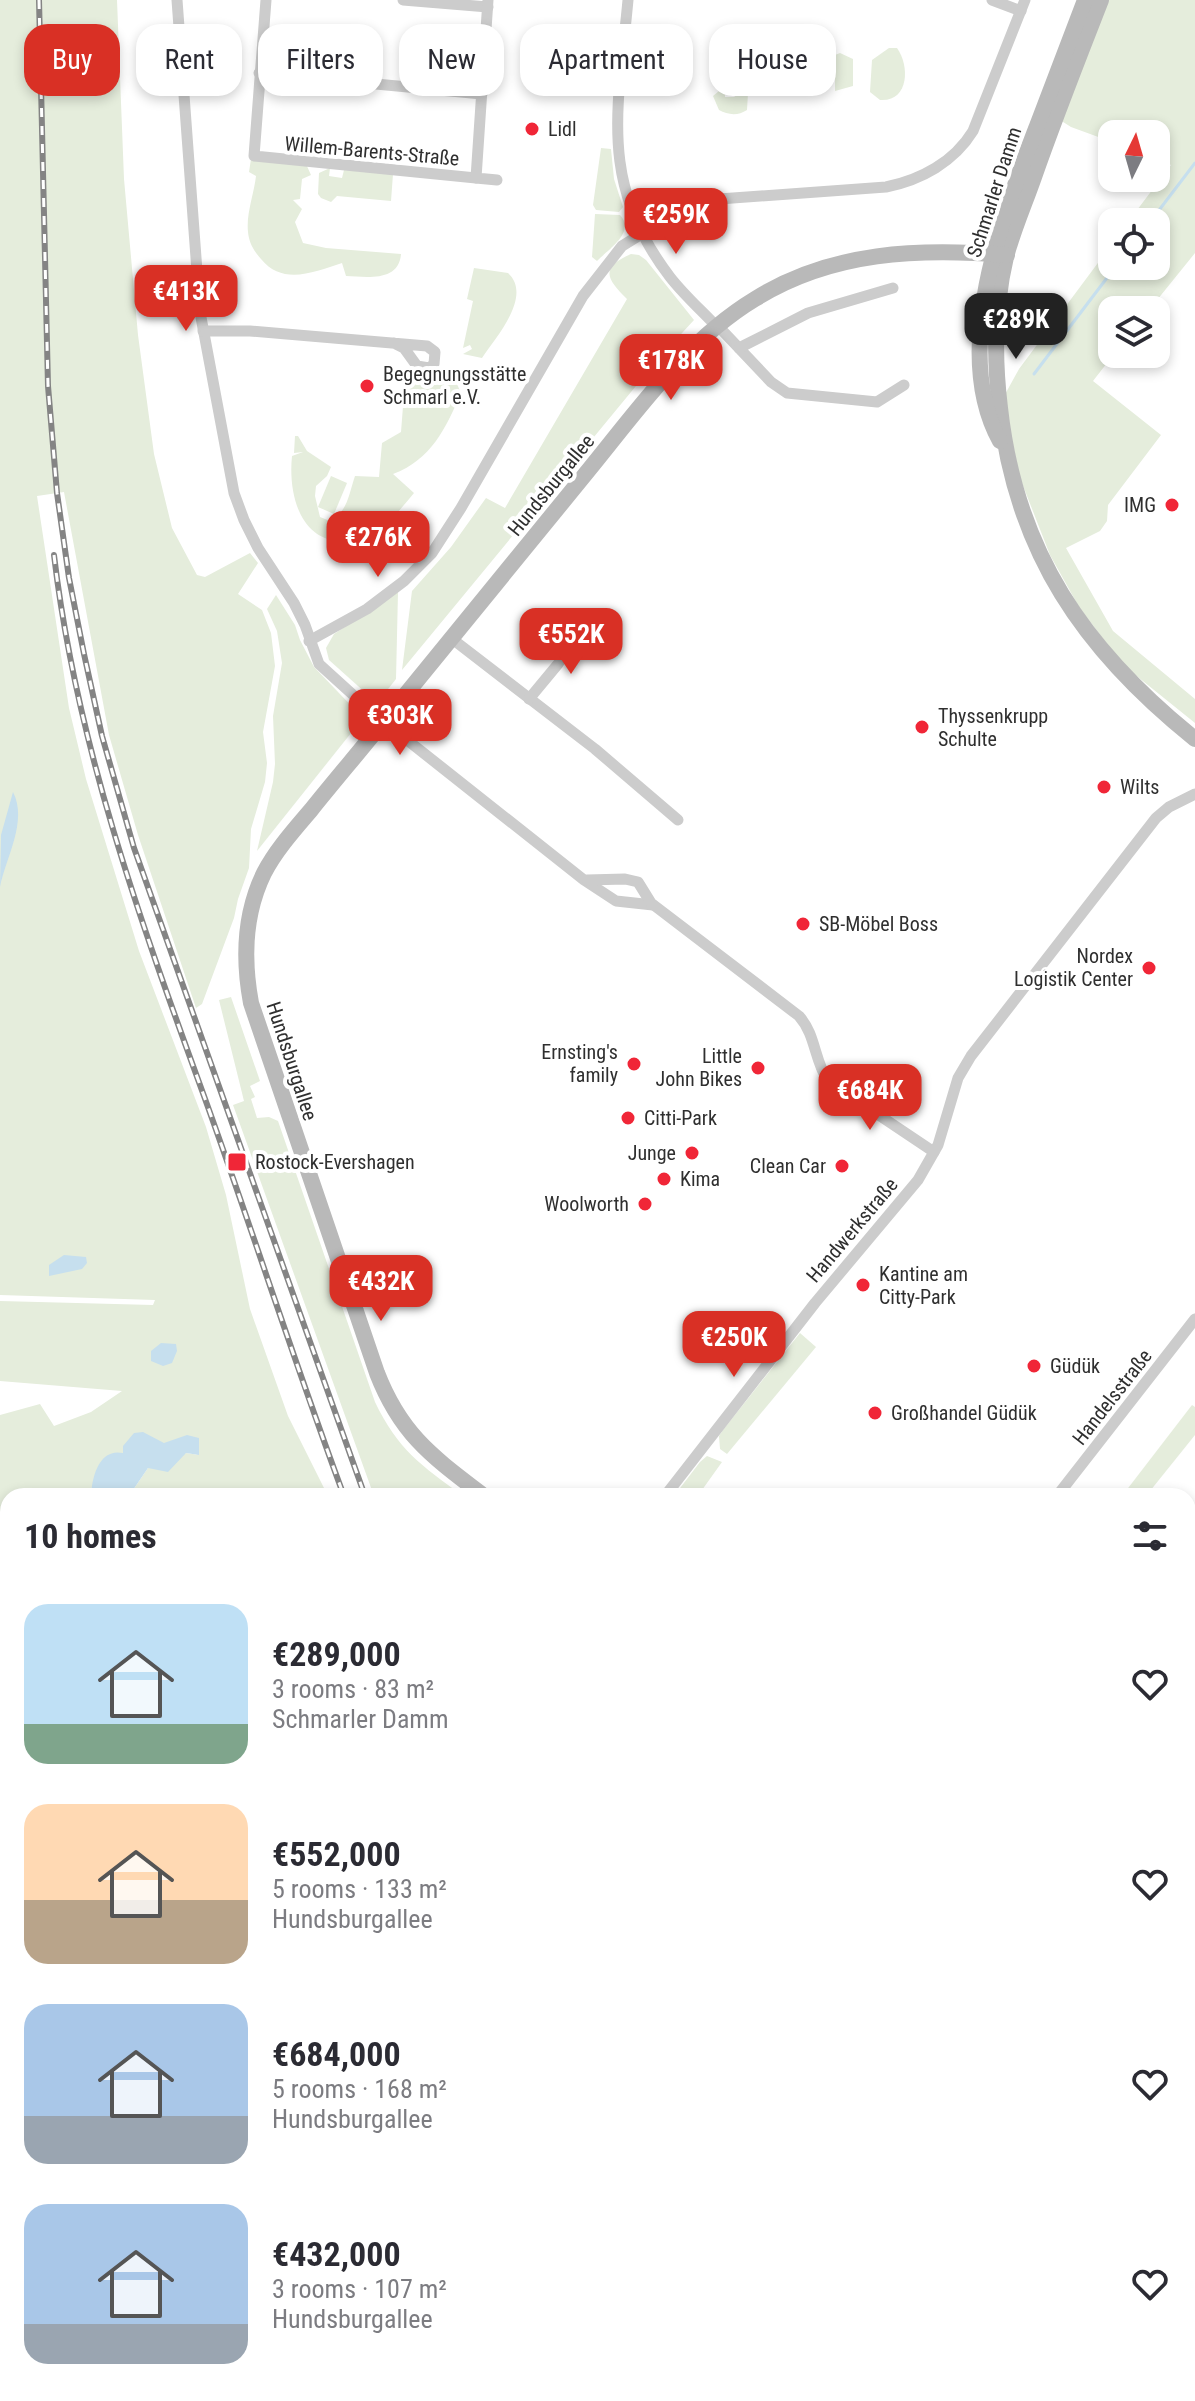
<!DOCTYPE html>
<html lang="en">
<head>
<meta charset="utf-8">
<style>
	:root { --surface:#fff; --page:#f2f2f3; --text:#2b2b33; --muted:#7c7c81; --accent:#d93025 }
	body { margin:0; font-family:"Roboto Condensed",sans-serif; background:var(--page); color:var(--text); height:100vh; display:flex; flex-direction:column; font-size:30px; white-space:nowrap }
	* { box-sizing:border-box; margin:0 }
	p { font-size:26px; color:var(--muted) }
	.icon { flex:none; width:44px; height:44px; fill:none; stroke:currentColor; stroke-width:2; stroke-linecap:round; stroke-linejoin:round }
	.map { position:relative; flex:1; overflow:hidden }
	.panel { position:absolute; left:0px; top:1488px; width:1196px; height:914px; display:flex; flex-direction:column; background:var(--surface); border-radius:24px 24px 0 0; box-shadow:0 4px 12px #0003 }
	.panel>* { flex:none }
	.hud { position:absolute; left:24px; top:24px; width:1148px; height:72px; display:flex; gap:16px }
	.needle { width:52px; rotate:5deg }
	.controls { position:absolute; left:1098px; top:120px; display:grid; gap:16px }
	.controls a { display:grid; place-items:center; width:72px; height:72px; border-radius:16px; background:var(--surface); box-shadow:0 4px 12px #0003; font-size:40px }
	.price { position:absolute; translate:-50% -68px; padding:0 18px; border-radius:16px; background:var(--accent); color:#fff; font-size:26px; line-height:52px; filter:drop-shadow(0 2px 4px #0008) }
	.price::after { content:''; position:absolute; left:50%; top:48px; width:24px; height:18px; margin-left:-12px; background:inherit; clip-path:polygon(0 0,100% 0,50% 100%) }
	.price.selected { background:#222; color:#fff }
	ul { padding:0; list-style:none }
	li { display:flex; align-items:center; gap:24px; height:200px; padding:0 24px }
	li span { display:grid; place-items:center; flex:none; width:224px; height:160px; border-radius:24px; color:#555 }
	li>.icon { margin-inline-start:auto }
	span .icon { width:96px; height:96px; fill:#fffc; stroke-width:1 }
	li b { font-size:34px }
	h2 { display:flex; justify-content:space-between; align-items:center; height:96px; padding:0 24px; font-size:34px }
	.pill { padding:0 28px; border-radius:24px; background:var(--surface); box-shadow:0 4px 12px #0003; font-size:28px; line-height:72px }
	.pill.selected { background:var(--accent); color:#fff }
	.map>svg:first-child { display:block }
</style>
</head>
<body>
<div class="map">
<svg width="1195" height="2401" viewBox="0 0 1195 2401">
	<rect width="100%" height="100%" fill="#fff"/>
	<g fill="#e5eddc">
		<path d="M0 0H117L124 179 138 335 154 454 172 528 197 575 205 577 250 553 258 563 238 594 262 610 271 633 275 666 263 732 267 763 265 782 251 829 249 868 238 899 234 918 202 1004 196 1008 138 835 109 735 64 492 37 496 69 708 86 779 139 951 206 1127 226 1195 250 1309 288 1416 328 1496H135L133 1490 148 1468 186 1453 199 1455 164 1443 124 1454 92 1486 91 1496H8V2209L0 2210V1415L40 1404 54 1426 91 1412 122 1391 0 1381V1301L153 1305 155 1300 0 1295Z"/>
		<path d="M1106 0H1195V253L1149 310H1112V354H1114L1093 381 1161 435 1108 505 1107 521 1100 531 1066 548 1113 631 1195 699V723L1123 665 1079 607 1050 555 1020 478 1003 398 1019 369 1112 244V266H1156V222H1128L1171 165 1156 158V134H1112V142L1071 127 1060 120Z"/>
		<path d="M889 48H897C910 66 909 102 880 100L870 92 872 60Z"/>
		<path d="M840 53 853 59V86L835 91V55Z"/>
		<path d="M719 91 725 93V97H734L742 92 748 93 747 110C738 116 728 115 719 110L713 96Z"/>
		<path d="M601 148 611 149 614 179 623 207 619 212 596 210 593 205Z"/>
		<path d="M251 159 306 164 311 175 302 179 300 199 293 200 302 209 295 222 303 243 326 248 401 254C399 282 367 277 346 276L342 263C314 272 283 286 261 259 254 251 249 243 248 232 246 214 254 194 256 176L249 172Z"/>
		<path d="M330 168 329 176 342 178 344 170 393 174 391 201 337 196 331 202 321 198 318 194 319 173Z"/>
		<path d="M595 214 620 215C636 232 609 249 597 261L592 257Z"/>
		<path d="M631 254 639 255 646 260 694 320 659 358 402 670 412 591 451 547 486 498 505 508 627 299C607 279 599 268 631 254Z"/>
		<path d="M474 268 508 273C533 296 496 337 482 358L463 354 472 349 470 345 463 348 473 301 467 299Z"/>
		<path d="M406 368C417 376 426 380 438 372L452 373 461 393C446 428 431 460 393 474L414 493C402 507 386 529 368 536 308 558 287 505 292 456L303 452 294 453 295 436H298L307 451 331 467 327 476 316 486 315 496 320 517 330 521C348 512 349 493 355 476L379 477 382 443 401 432Z"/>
		<path d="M331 476 347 483 334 514 318 507Z"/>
		<path d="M398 592 396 679 377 703 329 660 326 648 334 634Z"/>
		<path d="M276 595 295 625 300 640 314 667 363 718 257 851 273 782 275 764 273 716 282 663 277 631 267 609Z"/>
		<path d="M231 997 260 1081 250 1086 255 1097 251 1099 257 1118 269 1117 278 1121 375 1402C398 1450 421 1465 463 1496H374L233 1105 244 1101 219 1000Z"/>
		<path d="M800 1333 816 1347 727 1454 720 1449 719 1436 723 1430Z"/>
		<path d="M1192 1405 1195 1407V1435L1146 1496H1122Z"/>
		<path d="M707 1456 722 1462 702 1490 706 1496H674L700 1462Z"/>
		<path d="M1195 1630V1693L1188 1702V1638Z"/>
		<path d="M0 2300 8 2301V2394H148L153 2401H0Z"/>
		<path d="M177 2394H735L739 2401H181Z"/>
		<path d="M811 2394H895L896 2401H815Z"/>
	</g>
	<g fill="#c6dfee">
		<path d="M13 792C28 821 6 857 0 887L1 835Z"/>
		<path d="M64 1255 86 1257 87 1263 82 1269 49 1276V1265Z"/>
		<path d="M161 1343 176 1344 177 1351 172 1363 163 1366 151 1361V1351Z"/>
		<path d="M143 1432 164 1443 187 1435 199 1438V1455L186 1453 168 1472 148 1468 133 1490 135 1496H91C92 1477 99 1448 123 1453V1446L134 1433Z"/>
	</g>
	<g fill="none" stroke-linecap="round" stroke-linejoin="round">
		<g stroke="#c6dfee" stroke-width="3">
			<path d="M1150 222 1195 163"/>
			<path d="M1034 374 1116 266"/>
			<path d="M74 2394 77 2396 81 2394"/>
		</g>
		<g stroke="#ccc" stroke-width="11">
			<path d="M177 0 200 312 234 493 244 520 258 548 294 603 305 625 319 664 373 713 584 880 616 901 653 905"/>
			<path d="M266 0 254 156 476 178"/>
			<path d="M403 0 488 7"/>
			<path d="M488 0 476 178 497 180"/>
			<path d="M628 0C618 109 598 183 670 277 684 295 701 310 717 327"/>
			<path d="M992 0 1021 11"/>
			<path d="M259 73 482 94"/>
			<path d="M718 326 771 382 787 393 877 402 904 385"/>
			<path d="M203 331H250L427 346 435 352 434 364 429 368 417 366 404 348 394 343"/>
			<path d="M739 348 808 313 893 288"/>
			<path d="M451 638 595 749 678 820"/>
			<path d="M309 641 367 609 404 581 432 553 461 508 583 296 622 246 664 220 719 199 886 187C921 180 954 162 973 131L1025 0"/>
			<path d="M529 699 558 664 570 644H574L584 632"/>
			<path d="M587 880 625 879 638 882 651 903 799 1016C816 1035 814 1060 828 1081L934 1152"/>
			<path d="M665 1496 815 1303 918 1180 938 1145 958 1078 971 1056 1156 818 1169 807 1195 794"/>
			<path d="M1057 1496 1195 1319"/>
		</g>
		<g stroke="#b9b9b9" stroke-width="16">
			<path d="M1101 0C1078 59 1055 117 1034 177 1025 203 1013 230 1006 257 994 307 994 358 1000 408 1016 552 1084 650 1195 739"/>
			<path d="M1000 441C950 351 1003 215 1037 126 1053 84 1069 42 1085 0"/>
			<path d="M484 1496C433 1457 401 1435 377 1373L251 1003C243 960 244 914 264 873 276 850 294 830 311 810 335 780 360 751 384 721 450 639 517 558 583 477 635 414 684 342 755 299 832 251 919 248 1007 255"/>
			<path d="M1188 1713 1195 1704"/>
			<path d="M0 2281H8"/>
			<path d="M162 2394 166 2401"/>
			<path d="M909 2394 911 2401"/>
		</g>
		<path stroke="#969696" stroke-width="20" d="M41 2401 45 2394"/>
		<g stroke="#848484" stroke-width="2">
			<path d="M0 2217H8"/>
			<path d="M742 2394 745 2401"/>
		</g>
		<defs>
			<g id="rail">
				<path d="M39 0 48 386 57 493 69 578 84 654 102 736 134 848 365 1496"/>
				<path d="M54 555C76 743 140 920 204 1096 252 1229 295 1364 344 1496"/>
				<path d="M779 2394 782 2401"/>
			</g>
		</defs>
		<use href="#rail" stroke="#848484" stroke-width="6"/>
		<use href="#rail" stroke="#fff" stroke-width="3" stroke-dasharray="9" stroke-linecap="butt"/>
	</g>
	<g fill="#f02637" stroke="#fff" stroke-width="3">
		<circle cx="532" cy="129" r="8"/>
		<circle cx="367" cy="386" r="8"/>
		<circle cx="1172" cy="505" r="8"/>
		<circle cx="922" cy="727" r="8"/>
		<circle cx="1104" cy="787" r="8"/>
		<circle cx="803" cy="924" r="8"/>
		<circle cx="1149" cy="968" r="8"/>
		<circle cx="634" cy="1064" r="8"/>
		<circle cx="758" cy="1068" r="8"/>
		<circle cx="628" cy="1118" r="8"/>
		<circle cx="692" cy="1153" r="8"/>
		<rect x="227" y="1152" width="20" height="20" rx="4"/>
		<circle cx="842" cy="1166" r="8"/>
		<circle cx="664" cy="1179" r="8"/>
		<circle cx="645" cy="1204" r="8"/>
		<circle cx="863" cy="1285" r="8"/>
		<circle cx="1034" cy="1366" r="8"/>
		<circle cx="875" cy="1413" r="8"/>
	</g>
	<g text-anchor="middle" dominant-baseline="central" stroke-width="8" stroke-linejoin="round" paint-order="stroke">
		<g font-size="20" fill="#2f2f2f" stroke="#fff" text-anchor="start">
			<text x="548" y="129">Lidl</text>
			<text x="383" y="374">Begegnungsstätte<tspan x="383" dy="23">Schmarl e.V.</tspan></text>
			<text x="1156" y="505" text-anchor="end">IMG</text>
			<text x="938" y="716">Thyssenkrupp<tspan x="938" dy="23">Schulte</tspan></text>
			<text x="1120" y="787">Wilts</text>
			<text x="819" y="924">SB-Möbel Boss</text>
			<text x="1133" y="956" text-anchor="end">Nordex<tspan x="1133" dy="23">Logistik Center</tspan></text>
			<text x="618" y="1052" text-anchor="end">Ernsting's<tspan x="618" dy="23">family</tspan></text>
			<text x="742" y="1056" text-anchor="end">Little<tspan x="742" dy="23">John Bikes</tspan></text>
			<text x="644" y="1118">Citti-Park</text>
			<text x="676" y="1153" text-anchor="end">Junge</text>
			<text x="255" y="1162">Rostock-Evershagen</text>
			<text x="826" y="1166" text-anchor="end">Clean Car</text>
			<text x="680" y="1179">Kima</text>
			<text x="629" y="1204" text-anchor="end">Woolworth</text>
			<text x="879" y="1274">Kantine am<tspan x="879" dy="23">Citty-Park</tspan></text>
			<text x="1050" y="1366">Güdük</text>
			<text x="891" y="1413">Großhandel Güdük</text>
		</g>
		<g font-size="20" fill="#2f2f2f" stroke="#fff">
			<text transform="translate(372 151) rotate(5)">Willem-Barents-Straße</text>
			<text transform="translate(994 192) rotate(-72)">Schmarler Damm</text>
			<text transform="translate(551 485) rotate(-51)">Hundsburgallee</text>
			<text transform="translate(292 1061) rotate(72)">Hundsburgallee</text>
			<text transform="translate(852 1230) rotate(-50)">Handwerkstraße</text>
			<text transform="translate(1112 1397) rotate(-52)">Handelsstraße</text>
		</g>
	</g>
</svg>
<div class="controls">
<a><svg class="needle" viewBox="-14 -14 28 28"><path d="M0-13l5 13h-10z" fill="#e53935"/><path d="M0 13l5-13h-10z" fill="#7c7c81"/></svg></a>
<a><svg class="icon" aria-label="locate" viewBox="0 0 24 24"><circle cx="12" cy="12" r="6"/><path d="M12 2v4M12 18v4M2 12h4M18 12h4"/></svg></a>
<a><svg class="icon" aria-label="layers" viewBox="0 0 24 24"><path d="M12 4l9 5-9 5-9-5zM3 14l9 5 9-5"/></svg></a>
</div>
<b class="price" style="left:676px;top:256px">€259K</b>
<b class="price" style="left:186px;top:333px">€413K</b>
<b class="price selected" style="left:1016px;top:361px">€289K</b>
<b class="price" style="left:671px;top:402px">€178K</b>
<b class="price" style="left:378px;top:579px">€276K</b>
<b class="price" style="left:571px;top:676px">€552K</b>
<b class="price" style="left:400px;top:757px">€303K</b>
<b class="price" style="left:870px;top:1132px">€684K</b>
<b class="price" style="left:381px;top:1323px">€432K</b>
<b class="price" style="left:734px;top:1379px">€250K</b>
<div class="hud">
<a class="pill selected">Buy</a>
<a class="pill">Rent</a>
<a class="pill">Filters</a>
<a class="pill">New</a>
<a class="pill">Apartment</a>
<a class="pill">House</a>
</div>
<section class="panel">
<h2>10 homes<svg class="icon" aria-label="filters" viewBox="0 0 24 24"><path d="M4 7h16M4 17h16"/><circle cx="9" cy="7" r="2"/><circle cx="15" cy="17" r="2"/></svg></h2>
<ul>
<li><span style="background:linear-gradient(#bfe0f5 75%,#7fa58c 0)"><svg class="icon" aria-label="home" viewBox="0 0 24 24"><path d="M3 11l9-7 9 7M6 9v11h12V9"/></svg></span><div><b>€289,000</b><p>3 rooms · 83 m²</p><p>Schmarler Damm</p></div><svg class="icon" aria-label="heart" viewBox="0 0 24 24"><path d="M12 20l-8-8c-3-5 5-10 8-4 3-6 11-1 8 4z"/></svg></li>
<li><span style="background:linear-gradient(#ffd9b3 60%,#b9a48a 0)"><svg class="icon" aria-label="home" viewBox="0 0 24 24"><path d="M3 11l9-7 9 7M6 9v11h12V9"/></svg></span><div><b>€552,000</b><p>5 rooms · 133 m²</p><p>Hundsburgallee</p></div><svg class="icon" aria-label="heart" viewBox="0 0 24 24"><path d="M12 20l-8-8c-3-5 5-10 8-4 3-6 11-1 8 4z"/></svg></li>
<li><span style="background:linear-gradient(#a9c7e8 70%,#9aa5b1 0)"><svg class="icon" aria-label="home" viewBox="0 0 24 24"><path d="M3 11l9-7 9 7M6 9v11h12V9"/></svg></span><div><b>€684,000</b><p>5 rooms · 168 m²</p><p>Hundsburgallee</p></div><svg class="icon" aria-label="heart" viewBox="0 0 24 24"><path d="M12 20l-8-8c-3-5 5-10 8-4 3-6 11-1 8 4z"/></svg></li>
<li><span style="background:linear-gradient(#a9c7e8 75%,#9aa5b1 0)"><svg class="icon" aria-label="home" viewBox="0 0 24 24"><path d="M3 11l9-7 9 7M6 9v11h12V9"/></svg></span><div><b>€432,000</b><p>3 rooms · 107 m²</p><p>Hundsburgallee</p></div><svg class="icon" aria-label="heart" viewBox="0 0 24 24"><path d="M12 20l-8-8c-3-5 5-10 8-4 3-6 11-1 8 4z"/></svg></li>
</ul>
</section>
</div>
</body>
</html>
